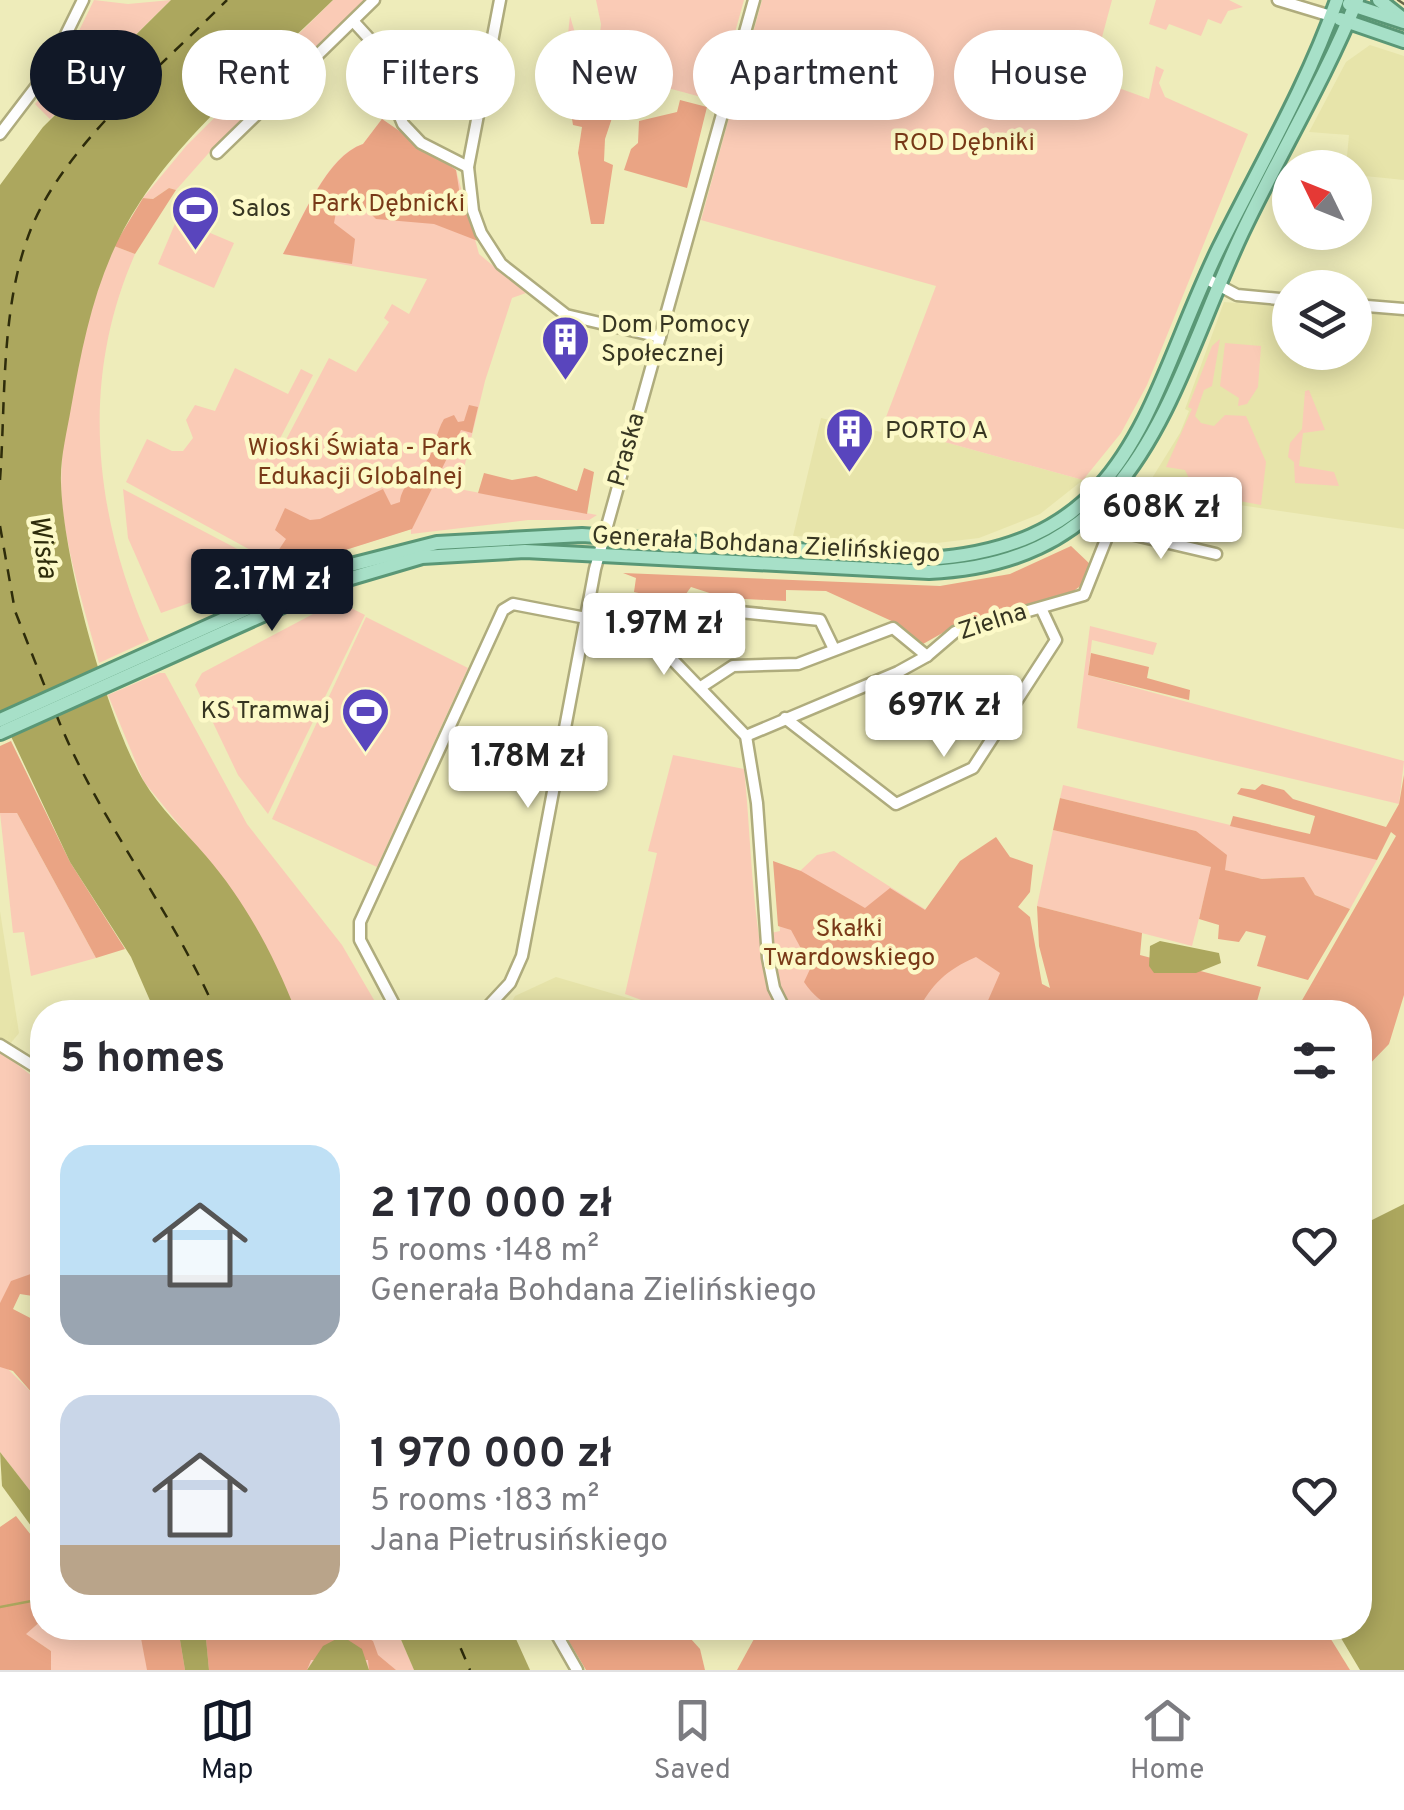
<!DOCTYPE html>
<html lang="en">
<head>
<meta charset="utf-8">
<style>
	:root { --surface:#fff; --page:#f7f7f7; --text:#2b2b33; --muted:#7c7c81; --line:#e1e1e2; --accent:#111827 }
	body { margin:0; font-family:Overpass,sans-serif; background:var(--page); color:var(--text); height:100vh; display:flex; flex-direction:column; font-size:38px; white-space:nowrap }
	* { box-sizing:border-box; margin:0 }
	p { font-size:32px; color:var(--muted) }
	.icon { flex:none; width:55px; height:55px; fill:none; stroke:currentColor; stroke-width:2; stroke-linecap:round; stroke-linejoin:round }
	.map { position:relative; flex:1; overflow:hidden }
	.panel { position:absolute; left:30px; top:1000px; width:1342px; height:640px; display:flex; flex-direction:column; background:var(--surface); border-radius:40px; box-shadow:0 5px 25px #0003 }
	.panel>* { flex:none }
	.banner { position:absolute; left:30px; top:30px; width:1345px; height:90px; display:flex; gap:20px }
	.needle { width:65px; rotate:313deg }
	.buttons { position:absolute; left:1272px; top:150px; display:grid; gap:20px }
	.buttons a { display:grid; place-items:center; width:100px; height:100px; border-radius:50%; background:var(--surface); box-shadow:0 5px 25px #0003; font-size:50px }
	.price { position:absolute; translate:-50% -85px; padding:0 22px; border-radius:10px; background:#fff; color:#222; font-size:32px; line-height:65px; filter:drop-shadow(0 2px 5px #0008) }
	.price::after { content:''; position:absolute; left:50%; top:60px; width:30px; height:22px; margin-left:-15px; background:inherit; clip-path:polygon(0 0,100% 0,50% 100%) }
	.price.active { background:var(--accent); color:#fff }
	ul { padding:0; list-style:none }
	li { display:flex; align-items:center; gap:30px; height:250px; padding:0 30px }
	li span { display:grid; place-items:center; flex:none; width:280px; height:200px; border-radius:30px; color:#555 }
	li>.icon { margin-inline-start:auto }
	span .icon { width:120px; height:120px; fill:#fffc; stroke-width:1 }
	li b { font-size:42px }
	h2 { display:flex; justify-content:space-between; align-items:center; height:120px; padding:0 30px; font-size:42px }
	.pill { padding:0 35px; border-radius:45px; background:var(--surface); box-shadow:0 5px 25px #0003; font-size:35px; line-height:90px }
	.pill.active { background:var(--accent); color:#fff }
	.tabs { display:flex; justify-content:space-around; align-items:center; height:140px; border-top:2px solid var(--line); background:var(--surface); font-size:28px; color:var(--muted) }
	.tabs a { display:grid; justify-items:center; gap:5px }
	.tabs .active { color:var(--accent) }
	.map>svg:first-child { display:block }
</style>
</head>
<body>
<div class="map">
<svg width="1404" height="1670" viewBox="0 0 1404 1670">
	<rect width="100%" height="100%" fill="#eeecba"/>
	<g fill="#e7e4aa">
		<path d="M1370 45 1404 56V180L1355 175V168L1346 167 1349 135 1309 132 1346 62Z"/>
		<path d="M1224 302 1290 307V352H1355V312L1404 316V529L1144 491 1180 433 1189 411 1185 409Z"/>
		<path d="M821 418 881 432 883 425 1083 480 1040 514 979 538 937 543 793 536Z"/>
		<path d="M0 911 19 1033 10 1044 0 1039Z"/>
		<path d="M556 977 669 1010 670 1012H506L515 996Z"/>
	</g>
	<g fill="#facbb6">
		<path d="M94 0 128 4 171 0 50 119 35 104 55 80Z"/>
		<path d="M333 0H368L215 146 176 190 169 188 153 199 143 198 187 145Z"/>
		<path d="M596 0H744L716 101 653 84 657 61 611 49 607 74 565 61 570 16 580 50 591 60 598 53 601 24Z"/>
		<path d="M762 0H1112L1091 78 1149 99 1156 66 1164 70 1159 83 1165 97 1248 134 1147 385 1121 433 1083 480 883 425 936 286 701 220 739 81 753 75 755 69 747 55Z"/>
		<path d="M1156 0H1229L1243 7 1228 11 1221 24 1208 19 1201 36 1169 24 1166 30 1149 24Z"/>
		<path d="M382 119 456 170 479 254 526 293 512 298 485 381 459 489 597 515 589 520H528L411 534V529L301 564 279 551 265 558 126 482 147 439 172 451H183L193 438 186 420 195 405 215 411 235 368 288 394 301 369 313 375 273 452 278 455 329 358 356 372 389 322 384 318 392 304 409 314 427 279 283 254C302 219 327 155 363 144Z"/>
		<path d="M177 219 234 243 214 288 158 264Z"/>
		<path d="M114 246 135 254C79 381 94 515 149 640L99 663C86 615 70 564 63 514 53 442 86 313 114 246Z"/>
		<path d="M1220 339 1212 386 1204 390 1195 416 1201 423 1214 426 1225 415 1246 416 1266 462 1261 505 1196 493 1185 470 1166 467 1192 409 1188 407 1212 346Z"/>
		<path d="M1225 343 1261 346 1258 387 1247 404 1238 406 1239 398 1220 386Z"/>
		<path d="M1309 390 1325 430 1303 433 1299 466 1334 472 1339 486 1295 483 1294 462 1288 457 1290 443 1302 429 1305 391Z"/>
		<path d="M123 489 270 566 269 575 161 613 128 538Z"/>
		<path d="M343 604 365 615 268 814 238 775 195 685 202 673 313 614Z"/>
		<path d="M366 617 468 668 377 867 272 819Z"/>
		<path d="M1090 626 1157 643 1153 655 1092 640 1088 675 1404 761 1399 804 1077 728Z"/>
		<path d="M159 673H165L247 824 342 945 381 1012H296L260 935 226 882 144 782 108 695Z"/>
		<path d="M673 755 744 769C752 839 751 951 779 1012H674L625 994 657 853 648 851Z"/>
		<path d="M1063 785 1377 860 1350 909 1315 895 1303 877 1262 879 1224 870 1196 831 1060 798Z"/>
		<path d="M0 813H17L96 958 31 976 24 932 13 933Z"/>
		<path d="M1053 830 1212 867 1192 946 1037 906Z"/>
		<path d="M834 851 1050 989 1055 1012H789L772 967 771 933 780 931 774 863 800 871 817 855Z"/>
		<path d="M0 1051 32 1076 42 1113V1277V1271L0 1303Z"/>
		<path d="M5 1366 33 1394 42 1395V1506L0 1452V1367Z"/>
		<path d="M42 1620V1628H396L414 1670H51V1651L25 1634Z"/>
	</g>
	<g fill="#eaa484">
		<path d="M680 100 707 107 687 188 624 170 631 149 638 143 639 121 677 112Z"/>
		<path d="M569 101 615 109 605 139 604 161 613 165 604 224H591L578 153 582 127 573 125Z"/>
		<path d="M382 119 456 170 461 202 478 241 434 224 376 219 360 203 346 201 337 207 334 223 355 239 352 264 283 254C302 219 327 156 363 144Z"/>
		<path d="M169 188 176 190 135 254 114 246 143 198 153 199Z"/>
		<path d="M469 405 478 407 472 433 461 430 412 529 301 564 278 551 286 539 275 530 285 508 310 520 320 519 383 489 391 505 400 502C401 485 419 473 428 459 435 448 436 432 444 419L454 415 458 422 464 421Z"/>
		<path d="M584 468 594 472 587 514 478 493 484 473 512 480 536 476 577 491Z"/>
		<path d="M1071 546 1091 565 1083 584 1071 593 962 622 923 644 896 623 826 591 786 590V601L725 598 691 587 680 602 634 592 636 578 623 573 940 586 1010 574Z"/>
		<path d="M1091 653 1149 667 1147 678 1190 690 1189 700 1088 675Z"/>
		<path d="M11 741 70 862 125 949 96 958 17 813H0V746Z"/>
		<path d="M1404 775V995L1389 1044 1360 1074V1012L1297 1009 1396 836 1391 832 1377 860 1230 826 1233 816 1310 834 1315 816 1237 794 1241 788 1255 790 1262 784 1284 790 1293 799 1386 827 1399 804Z"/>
		<path d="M1060 798 1196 831 1227 855 1225 870 1262 879 1304 877 1315 895 1350 909 1308 980 1257 966 1266 936 1246 931 1239 942 1218 939 1219 925 1199 919 1211 867 1053 830Z"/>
		<path d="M996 837 1010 857 1033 865 1030 892 1018 907 1030 917 1042 984 1050 988 1039 946 1037 906 1142 933 1140 955 1261 987 1254 1012H983L1000 973 976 957C946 970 932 984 917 1012 873 1012 831 1023 804 982L811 967 791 930 778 926 773 861 801 871 865 908 890 888 925 910 960 861Z"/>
		<path d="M42 1270V1309L39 1297 20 1294 13 1309 36 1321 42 1317V1395L33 1394 13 1371 0 1367V1303L11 1281Z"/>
		<path d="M16 1516 42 1549V1620L26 1634 51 1651V1670H0V1527Z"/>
		<path d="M139 1628H178L185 1670H147Z"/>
		<path d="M205 1628H362V1635L373 1641 378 1655 396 1670H369L368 1660H311L307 1670H209Z"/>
		<path d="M561 1628H681L700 1649 705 1670H586Z"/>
		<path d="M760 1628H1324L1350 1670H737Z"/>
	</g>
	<g fill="#aca75e">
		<path d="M171 0H333C270 62 188 128 140 202 98 265 84 335 71 408 67 432 60 458 61 483 63 558 106 715 143 780 160 809 185 831 206 856 245 901 275 957 296 1012H155L131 957 70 862 0 713V185L43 127Z"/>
		<path d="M1160 941 1219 953 1221 963 1196 973H1154L1149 966 1150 946Z"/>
		<path d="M1404 1204V1670H1360L1335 1628H1360V1221H1370Z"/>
		<path d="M0 1452 42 1506V1541L2 1486Z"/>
		<path d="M178 1628H205L209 1670H185Z"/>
		<path d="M396 1628H511L530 1670H414Z"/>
		<path d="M342 1636 362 1649 369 1670H307L323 1646Z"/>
	</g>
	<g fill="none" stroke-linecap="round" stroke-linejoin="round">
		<path stroke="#aca75e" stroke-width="2.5" d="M0 1607 42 1599"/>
		<g stroke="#2e2c0b" stroke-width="2.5" stroke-dasharray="12 10" stroke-linecap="butt">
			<path d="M0 480C6 397 0 302 33 224 69 141 164 64 227 0"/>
			<path d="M0 526 15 611 47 692"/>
			<path d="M56 714C98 820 171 908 216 1012"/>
			<path d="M452 1628 470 1670"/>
		</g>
		<defs>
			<g id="minor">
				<path d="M500 0 468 167 473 211 481 233 501 264 566 315 660 337"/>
				<path d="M1278 0 1331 16"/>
				<path d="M354 22 387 58 390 93 403 124 421 143 468 167"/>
				<path d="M0 134 48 71 83 0"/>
				<path d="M217 153 374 0"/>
				<path d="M1205 278 1237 295 1290 300"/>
				<path d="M1355 305 1404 309"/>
				<path d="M1109 529 1216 554"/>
				<path d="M731 602 730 611 820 620 834 649"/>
				<path d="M701 687 733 666 798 664 893 628 927 656"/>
				<path d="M785 718 896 804 973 768 1056 640 1041 608"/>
				<path d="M746 736 898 672 927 656 955 632 1084 595 1115 517 1136 492"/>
				<path d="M398 1012 360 940V922L503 610 513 604 643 629 746 736 757 803 768 958 774 988 786 1012"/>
				<path d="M483 1012 510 983 522 956 595 569 754 0"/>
				<path d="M0 1045 37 1068 42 1092"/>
				<path d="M553 1628 577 1670"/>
			</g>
			<g id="major">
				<path d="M1379 0 1402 18"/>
				<path d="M1349 4 1404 22"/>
				<path d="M1340 19 1404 41"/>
				<path d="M0 720 335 569 437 543 582 535 929 559C1135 545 1145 400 1219 248 1259 167 1307 86 1337 0"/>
				<path d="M0 733 334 583 422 557 525 551 929 572C1142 563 1168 390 1242 233 1279 155 1324 81 1357 0"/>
			</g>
		</defs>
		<use href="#minor" stroke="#afac7d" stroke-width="15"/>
		<use href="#major" stroke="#5a9776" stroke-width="18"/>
		<use href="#minor" stroke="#fff" stroke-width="10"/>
		<use href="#major" stroke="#a7e0c8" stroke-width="12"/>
		<path stroke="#68674b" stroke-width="2.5" d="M1398 0 1404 4"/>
	</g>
	<defs>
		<symbol id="stadium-pin" viewBox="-11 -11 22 30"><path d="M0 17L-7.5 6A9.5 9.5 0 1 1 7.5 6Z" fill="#5945bd" stroke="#fcf9c7"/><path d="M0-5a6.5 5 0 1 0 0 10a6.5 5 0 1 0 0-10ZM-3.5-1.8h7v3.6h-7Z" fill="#fff"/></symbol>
		<symbol id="building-pin" viewBox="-11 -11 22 30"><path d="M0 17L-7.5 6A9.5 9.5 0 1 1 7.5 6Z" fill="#5945bd" stroke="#fcf9c7"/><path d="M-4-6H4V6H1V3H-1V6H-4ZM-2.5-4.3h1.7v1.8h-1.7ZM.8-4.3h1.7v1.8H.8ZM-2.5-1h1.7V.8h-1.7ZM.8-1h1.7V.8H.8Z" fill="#fff"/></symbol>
	</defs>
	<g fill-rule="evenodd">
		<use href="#stadium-pin" x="168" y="182" width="55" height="75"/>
		<use href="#building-pin" x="538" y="312" width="55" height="75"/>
		<use href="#building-pin" x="822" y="404" width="55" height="75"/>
		<use href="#stadium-pin" x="338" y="684" width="55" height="75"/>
	</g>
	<g text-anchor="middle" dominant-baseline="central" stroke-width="9" stroke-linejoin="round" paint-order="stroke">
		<g font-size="25" fill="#793918" stroke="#fcf9c7">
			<text x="964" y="144">ROD Dębniki</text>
			<text x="388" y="205">Park Dębnicki</text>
			<text x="360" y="449">Wioski Świata - Park<tspan x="360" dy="29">Edukacji Globalnej</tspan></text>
			<text x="849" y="930">Skałki<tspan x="849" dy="29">Twardowskiego</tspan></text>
		</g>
		<g font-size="25" fill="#373622" stroke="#fcf9c7" text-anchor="start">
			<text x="231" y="210">Salos</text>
			<text x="601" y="326">Dom Pomocy<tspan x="601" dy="29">Społecznej</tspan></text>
			<text x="885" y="432">PORTO A</text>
			<text x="330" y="712" text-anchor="end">KS Tramwaj</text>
		</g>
		<g font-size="25" fill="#373622" stroke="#fcf9c7">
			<text transform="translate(628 450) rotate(-74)">Praska</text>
			<text transform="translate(766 546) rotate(3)">Generała Bohdana Zielińskiego</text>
			<text transform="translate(993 623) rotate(-18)">Zielna</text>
		</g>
		<g font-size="28" font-style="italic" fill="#2e2c0b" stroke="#fcf9c7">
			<text transform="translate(42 547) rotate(81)">Wisła</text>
		</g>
	</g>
</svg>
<div class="buttons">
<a><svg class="needle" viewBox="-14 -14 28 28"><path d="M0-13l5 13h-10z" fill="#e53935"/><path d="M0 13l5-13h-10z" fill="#7c7c81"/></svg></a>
<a><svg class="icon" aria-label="layers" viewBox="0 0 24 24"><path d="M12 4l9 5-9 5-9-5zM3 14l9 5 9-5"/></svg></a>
</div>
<b class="price" style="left:1161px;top:562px">608K zł</b>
<b class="price active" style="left:272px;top:634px">2.17M zł</b>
<b class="price" style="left:664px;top:678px">1.97M zł</b>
<b class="price" style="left:944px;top:760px">697K zł</b>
<b class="price" style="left:528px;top:811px">1.78M zł</b>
<div class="banner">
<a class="pill active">Buy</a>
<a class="pill">Rent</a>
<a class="pill">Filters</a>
<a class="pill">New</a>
<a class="pill">Apartment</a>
<a class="pill">House</a>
</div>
<section class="panel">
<h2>5 homes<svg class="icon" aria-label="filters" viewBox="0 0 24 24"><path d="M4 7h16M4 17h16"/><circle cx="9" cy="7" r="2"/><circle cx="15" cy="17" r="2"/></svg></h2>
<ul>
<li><span style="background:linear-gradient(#bfe0f5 65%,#9aa5b1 0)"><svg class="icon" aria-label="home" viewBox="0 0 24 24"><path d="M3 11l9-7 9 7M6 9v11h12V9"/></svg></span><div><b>2 170 000 zł</b><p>5 rooms · 148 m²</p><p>Generała Bohdana Zielińskiego</p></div><svg class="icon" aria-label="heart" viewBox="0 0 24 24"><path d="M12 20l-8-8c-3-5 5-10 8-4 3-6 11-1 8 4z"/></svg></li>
<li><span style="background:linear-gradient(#c9d6e8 75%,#b9a48a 0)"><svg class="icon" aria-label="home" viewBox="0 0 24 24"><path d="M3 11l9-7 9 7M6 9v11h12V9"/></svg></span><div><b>1 970 000 zł</b><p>5 rooms · 183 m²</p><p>Jana Pietrusińskiego</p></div><svg class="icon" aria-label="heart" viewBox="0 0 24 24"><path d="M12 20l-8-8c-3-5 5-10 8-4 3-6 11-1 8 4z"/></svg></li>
</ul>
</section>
</div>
<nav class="tabs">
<a class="active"><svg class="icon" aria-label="map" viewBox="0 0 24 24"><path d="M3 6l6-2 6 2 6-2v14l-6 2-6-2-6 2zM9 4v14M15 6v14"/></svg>Map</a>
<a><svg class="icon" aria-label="saved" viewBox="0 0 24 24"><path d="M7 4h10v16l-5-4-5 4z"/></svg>Saved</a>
<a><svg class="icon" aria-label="home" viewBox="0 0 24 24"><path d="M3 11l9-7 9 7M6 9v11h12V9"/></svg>Home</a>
</nav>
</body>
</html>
